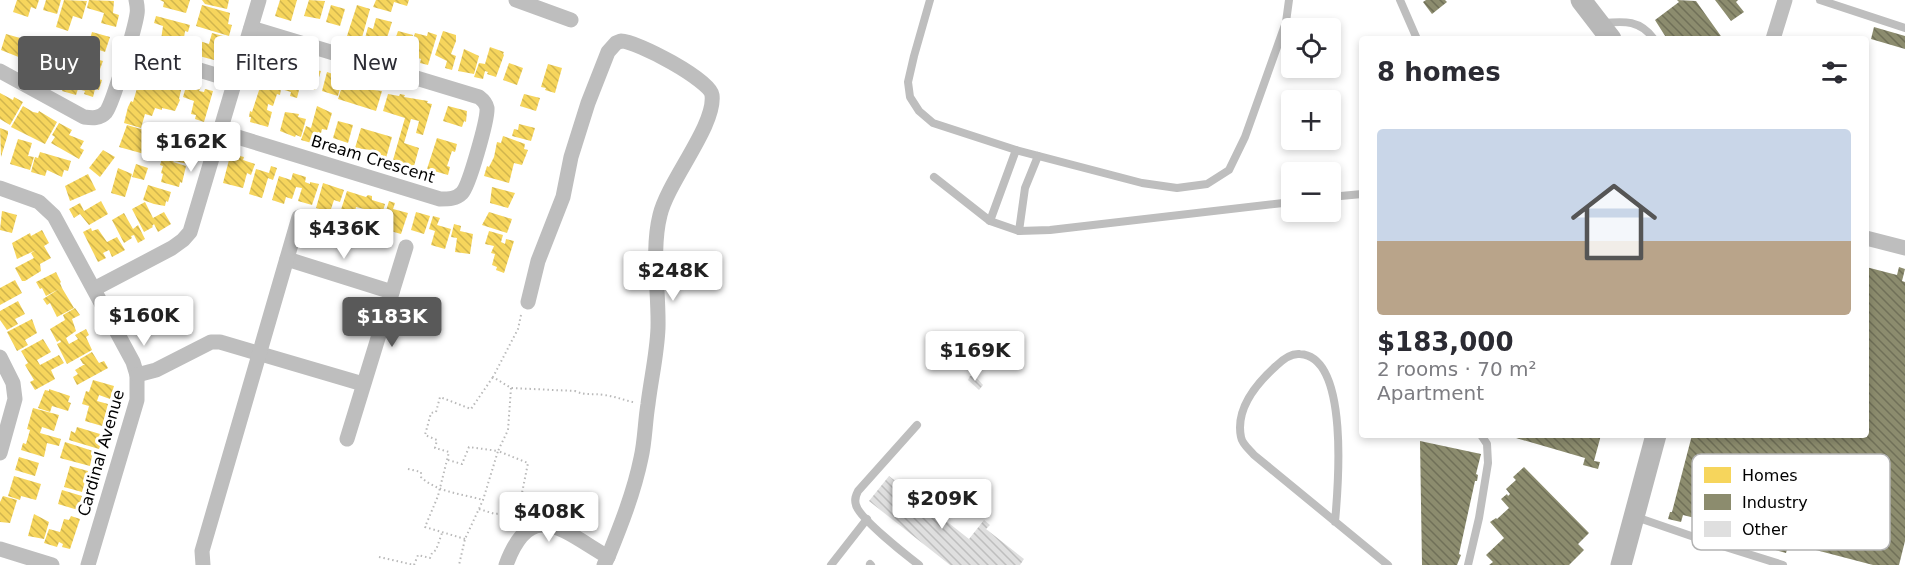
<!DOCTYPE html>
<html lang="en">
<head>
<meta charset="utf-8">
<style>
	:root { --surface:#fff; --page:#f7f7f7; --text:#2b2b33; --muted:#7c7c81; --accent:#595959 }
	body { margin:0; font-family:"DejaVu Sans",sans-serif; background:var(--page); color:var(--text); height:100vh; display:flex; flex-direction:column; font-size:22px; white-space:nowrap }
	* { box-sizing:border-box; margin:0 }
	p { font-size:20px; color:var(--muted) }
	.icon { flex:none; width:33px; height:33px; fill:none; stroke:currentColor; stroke-width:2; stroke-linecap:round; stroke-linejoin:round }
	.map { position:relative; flex:1; overflow:hidden }
	.panel { position:absolute; left:1359px; top:36px; width:510px; height:402px; display:flex; flex-direction:column; background:var(--surface); border-radius:6px; box-shadow:0 3px 9px #0003 }
	.panel>* { flex:none }
	.hud { position:absolute; left:18px; top:36px; width:570px; height:54px; display:flex; gap:12px }
	.buttons { position:absolute; left:1281px; top:18px; display:grid; gap:12px }
	.buttons a { display:grid; place-items:center; width:60px; height:60px; border-radius:6px; background:var(--surface); box-shadow:0 3px 9px #0003; font-size:30px }
	.price { position:absolute; translate:-50% -51px; padding:0 14px; border-radius:6px; background:#fff; color:#222; font-size:20px; line-height:39px; filter:drop-shadow(0 2px 3px #0008) }
	.price::after { content:''; position:absolute; left:50%; top:36px; width:18px; height:14px; margin-left:-9px; background:inherit; clip-path:polygon(0 0,100% 0,50% 100%) }
	.price.active { background:var(--accent); color:#fff }
	ul { padding:0; list-style:none }
	li { display:grid; align-content:center; gap:12px; height:318px; padding:0 18px }
	li span { display:grid; place-items:center; height:186px; border-radius:6px; color:#555 }
	li>.icon { margin-inline-start:auto }
	span .icon { width:108px; height:108px; fill:#fffc; stroke-width:1 }
	li b { font-size:26px }
	h2 { display:flex; justify-content:space-between; align-items:center; height:72px; padding:0 18px; font-size:26px }
	.pill { padding:0 21px; border-radius:6px; background:var(--surface); box-shadow:0 3px 9px #0003; font-size:21px; line-height:54px }
	.pill.active { background:var(--accent); color:#fff }
	.map>svg:first-child { display:block }
</style>
</head>
<body>
<div class="map">
<svg width="1905" height="565" viewBox="0 0 1905 565">
	<defs>
		<pattern id="homes-back-hatch" width="6" height="6" patternUnits="userSpaceOnUse" patternTransform="scale(1.5)"><rect width="6" height="6" fill="#f6d55c"/><path d="M-1 5l2 2M0 0l6 6M5-1l2 2" fill="none" stroke="#d1b54e"/></pattern>
		<pattern id="industry-back-hatch" width="6" height="6" patternUnits="userSpaceOnUse" patternTransform="scale(1.5)"><rect width="6" height="6" fill="#8c8c6e"/><path d="M-1 5l2 2M0 0l6 6M5-1l2 2" fill="none" stroke="#707058"/></pattern>
		<pattern id="building-back-hatch" width="6" height="6" patternUnits="userSpaceOnUse" patternTransform="scale(1.5)"><rect width="6" height="6" fill="#dfdfdf"/><path d="M-1 5l2 2M0 0l6 6M5-1l2 2" fill="none" stroke="#bebebe"/></pattern>
	</defs>
	<rect width="100%" height="100%" fill="#fff"/>
	<g fill="url(#homes-back-hatch)">
		<path d="M17 0H39L36 9 31 7 28 17 13 12Z"/>
		<path d="M46 0H61L57 14 43 10Z"/>
		<path d="M64 0 87 1 82 19 73 16 68 31 56 27Z"/>
		<path d="M89 0 114 1 113 13 119 15 116 27 101 23 104 13 87 8Z"/>
		<path d="M160 0H190L186 13 163 7 164 2Z"/>
		<path d="M202 0H229L227 9 205 4Z"/>
		<path d="M280 0H297L291 21 275 16Z"/>
		<path d="M309 0 325 1 320 19 304 16Z"/>
		<path d="M376 0H409L407 6 394 2 391 12 373 7Z"/>
		<path d="M202 5 230 13 228 24 232 25 229 36 196 26Z"/>
		<path d="M331 5 345 9 340 26 326 22Z"/>
		<path d="M357 5 370 9 361 41 346 39Z"/>
		<path d="M156 16 190 25 188 32 185 31 184 38 181 37 178 45 161 40 163 26 154 23Z"/>
		<path d="M376 18 392 22 386 41 373 37 371 44 364 42 368 27 373 29Z"/>
		<path d="M398 31 413 35 407 54 392 49Z"/>
		<path d="M443 31 456 35V41L451 54 456 56 452 70 445 68 447 61 435 55Z"/>
		<path d="M92 32 110 37 105 52 88 46Z"/>
		<path d="M428 32 437 35 428 65 420 63 421 59 408 54 415 33 427 36Z"/>
		<path d="M212 33 227 37 223 50 215 48 214 60 188 53 193 39 209 44Z"/>
		<path d="M6 34 27 40 21 58 1 50Z"/>
		<path d="M33 44 47 48 40 72 27 66Z"/>
		<path d="M490 47 504 52 503 54 504 55 496 77 487 74 488 72 485 71 483 79 474 77 479 63 485 64Z"/>
		<path d="M62 48 71 51 62 82 54 79 55 75 48 73 56 51 61 52Z"/>
		<path d="M464 49 479 56 474 74 458 71Z"/>
		<path d="M82 55 103 61 97 77 80 71Z"/>
		<path d="M268 58 289 64 284 80 294 82 299 65 316 68 315 70 321 71 315 90 300 86 297 98 290 96 291 92 281 89 280 95 277 94 273 106 268 104 267 110 272 112 268 127 250 122 251 117H249L250 111 252 112 262 81 264 82 269 67 266 66Z"/>
		<path d="M509 63 523 68 517 85 503 80Z"/>
		<path d="M548 64 562 68 555 93 545 90 546 88 541 87Z"/>
		<path d="M71 71 102 80 99 90 95 89 93 97 84 94 85 91 78 89 76 95 62 91 66 77 69 78Z"/>
		<path d="M327 72 333 74V72L343 77 338 96 322 91Z"/>
		<path d="M145 77 161 81 160 83 168 85H173V83L182 86 179 99 180 100 175 111 162 108V110L155 108 152 116 145 114 141 128 124 123 128 107 131 101 133 102 140 78 145 79Z"/>
		<path d="M344 80 359 84 358 87 365 89 382 91 376 111 338 99Z"/>
		<path d="M187 83 201 87 199 91 204 92 205 89 213 91 204 122 195 119 196 115 191 114 194 101 183 97Z"/>
		<path d="M0 93 13 100 14 97 23 102 10 125 0 119Z"/>
		<path d="M388 94 399 96 400 94 405 95 404 97 428 101 427 103 432 104 423 135 416 133 419 121 411 119 404 143 419 148 414 166H403V164L393 160 405 118 383 111Z"/>
		<path d="M524 94 540 98 536 111 520 106Z"/>
		<path d="M23 106 33 112 38 113 39 111 57 122 45 144 11 127Z"/>
		<path d="M317 106 332 113 327 130 322 129 321 133 318 132 315 144 301 140 306 126 311 128Z"/>
		<path d="M448 106 467 111 466 122 464 121 462 127 443 121Z"/>
		<path d="M285 112 299 114 298 117 306 119 301 137 296 135 295 137 280 131Z"/>
		<path d="M338 121 353 125 348 143 333 138Z"/>
		<path d="M59 123 72 130 69 135 84 141 80 148 84 150 79 159 51 143 55 137 52 135Z"/>
		<path d="M179 124 197 128 193 143 175 138Z"/>
		<path d="M519 124 535 128 531 141 512 136 514 129 518 130Z"/>
		<path d="M127 125 158 134 155 143 152 142 148 155 119 147Z"/>
		<path d="M0 128 8 131V134L1 157Z"/>
		<path d="M361 128 392 137 386 158 371 150 355 148Z"/>
		<path d="M503 136 525 144 524 149 528 150 522 165 514 163 509 183 484 176 487 166 489 167 494 157 497 142 501 143Z"/>
		<path d="M437 138 457 144 455 152 452 151 447 166 450 167 448 175 427 169Z"/>
		<path d="M18 139 32 143 28 156 34 157 30 170 10 164Z"/>
		<path d="M167 143 189 150 188 154 190 155 188 164 174 161 173 162 186 166 182 183 180 182 179 187 161 182 163 174 161 173 163 166 160 165Z"/>
		<path d="M103 150 115 157 100 177 89 168Z"/>
		<path d="M40 152 71 161 68 171 64 170 62 177 47 170 45 176 31 172 35 157 38 158Z"/>
		<path d="M236 155 244 157 243 160 255 164 251 175 247 173 243 188 223 183 230 156Z"/>
		<path d="M136 164 148 168 144 180 132 177Z"/>
		<path d="M271 166 277 168 273 180 268 178 262 198 249 194 256 169 269 173Z"/>
		<path d="M118 168 132 174 125 197 111 193Z"/>
		<path d="M293 173 306 177 305 182 310 184V182L319 184 312 205 298 201 302 188 296 187 292 199 286 197 284 204 272 200 279 176 291 180Z"/>
		<path d="M88 174 96 190 70 201 65 186Z"/>
		<path d="M323 183 344 190 340 202 334 200 330 212 316 208Z"/>
		<path d="M148 185 171 192 168 202 166 201 165 206 154 204 143 200Z"/>
		<path d="M492 187 515 193 508 208 490 203Z"/>
		<path d="M347 191 366 197 368 195 372 196V200L385 204 379 225 365 221 368 210 356 207 353 220 347 218 346 221 338 219Z"/>
		<path d="M101 201 108 214 89 225 80 214 74 218 69 209 80 203 84 211Z"/>
		<path d="M389 201 395 203 393 209 408 213 401 234 387 230 391 215 385 214Z"/>
		<path d="M145 202 153 218 164 212 171 224 158 232 154 224 152 226 153 227 144 232 132 209Z"/>
		<path d="M2 211 17 215 12 233 0 230Z"/>
		<path d="M416 212 430 216 424 234 411 230Z"/>
		<path d="M489 212 512 219 507 233 482 225Z"/>
		<path d="M124 213 133 229 138 225 145 239 138 243 134 235 131 236 132 238 124 243 112 220Z"/>
		<path d="M433 216 440 218 437 225 451 229 445 249 431 245 435 231 429 229Z"/>
		<path d="M454 224 461 226 460 231 473 234 470 254 455 252 457 238 451 237Z"/>
		<path d="M91 228 92 231 98 229 107 242 117 237 125 250 112 257 109 250 103 253 106 258 98 262 83 232Z"/>
		<path d="M42 230 49 243 44 246 51 258 40 264 41 271 25 281H22L15 268 34 258 31 253 36 250 17 259 12 243 30 233 31 236Z"/>
		<path d="M489 231 503 235 501 242 505 244 506 239 514 241 504 273 496 270 497 267 492 265 495 254 491 253 494 246 485 244Z"/>
		<path d="M56 272 61 282 60 283 62 288 74 308 57 317 50 303 47 305 43 299 59 289 46 296 42 288 40 289 36 282Z"/>
		<path d="M15 280 22 293 0 305V288Z"/>
		<path d="M18 301 25 314 15 319 18 324 7 330 0 320V311Z"/>
		<path d="M75 308 80 315 72 319 76 331 66 338 69 344 78 339 75 335 86 329 89 335 86 337 92 350 67 364 57 344 61 342 60 340 57 342 50 329 65 320 63 315Z"/>
		<path d="M32 319 37 333 25 340 28 345 17 351 7 332Z"/>
		<path d="M43 339 51 352 37 360 40 365 59 355 64 363 51 370 55 379 35 390 30 382 34 380 25 365 28 363 21 351Z"/>
		<path d="M92 352 99 363 104 361 108 368 77 385 73 377 78 374 75 370 85 364H83L80 359Z"/>
		<path d="M93 380 114 386 110 399 99 395 97 401 108 404 102 426 85 421 89 406 82 404 86 391 89 392Z"/>
		<path d="M49 389 70 396 68 402 71 403 68 411 52 406 50 412 38 408 45 390 49 391Z"/>
		<path d="M33 408 59 415 54 431 42 427 40 433 61 439 59 446 47 443 44 457 21 450 23 443 26 444 30 430 27 429Z"/>
		<path d="M77 427 100 434 98 440 102 441 99 449 69 440 71 431 75 433Z"/>
		<path d="M65 442 93 451 90 466 60 458Z"/>
		<path d="M19 457 39 463 35 476 15 470Z"/>
		<path d="M70 466 88 471 82 492 64 487Z"/>
		<path d="M14 476 41 484 36 500 21 496 20 500 8 496Z"/>
		<path d="M62 490 82 496 78 510 58 504Z"/>
		<path d="M3 496 17 500 10 523 0 522V502Z"/>
		<path d="M34 514 49 522 44 539 28 536Z"/>
		<path d="M71 516 80 519 70 549 62 547 63 544 59 542 57 547 44 543 49 529 60 532 64 519 69 520Z"/>
	</g>
	<g fill="url(#industry-back-hatch)">
		<path d="M1426 0H1445L1447 2 1432 14 1423 2Z"/>
		<path d="M1677 0 1696 1 1723 39H1667L1655 20 1679 2Z"/>
		<path d="M1715 0H1738L1736 2 1744 12 1731 21Z"/>
		<path d="M1874 27 1905 36V49L1871 39Z"/>
		<path d="M1866 267 1897 275 1899 267 1905 269 1902 281 1905 282V541L1899 565H1873L1789 543 1786 553 1727 537 1730 527 1683 515 1681 522 1668 519 1670 512H1672L1692 435H1866Z"/>
		<path d="M1516 435H1601L1594 461 1600 462 1598 469 1583 465 1585 458 1516 438Z"/>
		<path d="M1420 441 1481 454 1476 474 1478 475 1477 481H1475L1459 554 1461 555 1457 565H1422Z"/>
		<path d="M1524 467 1589 533 1578 544 1584 550 1569 565H1489L1493 562 1486 555 1504 538 1490 522 1496 518 1497 519 1509 508 1501 499 1507 494 1508 496 1510 494 1506 489 1516 480 1513 477Z"/>
	</g>
	<g fill="url(#building-back-hatch)">
		<path d="M974 375 983 385 979 390 968 380 970 376Z"/>
		<path d="M889 476 969 539 984 520 990 525 986 529 1024 559 1020 565H950L869 501Z"/>
	</g>
	<g fill="none" stroke-linecap="round" stroke-linejoin="round">
		<g stroke="#b9b9b9" stroke-width="2" stroke-dasharray="1.5 3" stroke-linecap="butt">
			<path d="M521 315 518 329 493 377 511 388 575 391C586 396 592 393 604 395 614 396 623 400 633 402"/>
			<path d="M511 388 508 430 498 451 528 463 521 498 525 517"/>
			<path d="M448 460 462 464 469 447 498 451 483 500 465 539 459 565"/>
			<path d="M408 469 421 472V477C436 492 463 494 483 500"/>
			<path d="M479 509 495 514 523 511"/>
			<path d="M465 539 425 527 438 496 449 452 435 448 437 440 425 435 431 413 436 412 440 397 471 409 493 377"/>
			<path d="M379 557 414 565"/>
			<path d="M414 565 418 555 430 558 432 553 436 550 442 533"/>
		</g>
		<g stroke="#bebebe" stroke-width="8">
			<path d="M930 0 914 56 908 82 910 97 919 111 933 123 1016 150 1142 183 1177 188 1207 184 1229 170 1245 137 1286 22 1289 0"/>
			<path d="M1400 0 1417 39"/>
			<path d="M1820 0 1905 28"/>
			<path d="M1603 23C1625 21 1640 20 1654 39"/>
			<path d="M934 177 990 221 1019 231 1050 230 1292 202"/>
			<path d="M1330 197 1362 194"/>
			<path d="M990 221 1016 150"/>
			<path d="M1019 231 1025 188 1038 156"/>
			<path d="M917 425 858 491C856 495 854 499 856 505 859 518 906 555 919 565"/>
			<path d="M1636 517 1700 539 1783 565"/>
			<path d="M1335 522C1338 489 1350 357 1300 354 1291 353 1282 360 1276 366 1257 383 1235 408 1241 437 1242 444 1249 449 1254 455L1388 565"/>
			<path d="M870 564 871 565"/>
			<path d="M831 565 867 519"/>
			<path d="M1468 565 1479 518 1488 463 1487 444 1481 435"/>
		</g>
		<g stroke="#bebebe" stroke-width="15">
			<path d="M516 0 571 20"/>
			<path d="M1773 39 1785 0"/>
			<path d="M128 48 235 81"/>
			<path d="M0 71 84 117C92 118 100 119 106 112 113 103 135 28 137 14 138 9 137 5 136 0"/>
			<path d="M221 132 440 199C449 199 456 199 462 193 469 186 488 119 487 108 486 103 483 100 479 97L251 28"/>
			<path d="M0 188 39 202 54 216 133 362 137 375V400L88 565"/>
			<path d="M1866 238 1905 248"/>
			<path d="M287 259 392 292"/>
			<path d="M94 289 172 248 183 240 190 232 259 0"/>
			<path d="M528 302 538 261 563 197 571 157 588 103 608 52 616 43 621 41C637 41 710 80 712 95 716 125 668 181 660 215 651 251 659 291 658 328 657 354 651 379 648 404 645 422 645 441 641 458 634 492 621 525 608 557"/>
			<path d="M0 357 13 383 15 399 0 453"/>
			<path d="M137 375 156 370 211 342H220L363 384"/>
			<path d="M347 439 406 247"/>
			<path d="M0 549 52 565"/>
			<path d="M203 565 202 551 299 217"/>
			<path d="M506 565C531 497 563 531 608 557L604 565"/>
		</g>
		<g stroke="#b8b8b8" stroke-width="21">
			<path d="M1581 0 1611 39"/>
			<path d="M1621 565 1656 435"/>
		</g>
	</g>
	<g text-anchor="middle" dominant-baseline="central" stroke-width="6" stroke-linejoin="round" paint-order="stroke">
		<g font-size="16" fill="#000" stroke="#fff">
			<text transform="translate(373 159) rotate(17)">Bream Crescent</text>
			<text transform="translate(101 453) rotate(-74)">Cardinal Avenue</text>
		</g>
	</g>
	<rect x="1692" y="454" width="198" height="96" rx="9" fill="#fff" stroke="#b2b2b2" stroke-width="1.5"/>
	<rect x="1704" y="467" width="27" height="16" fill="#f6d55c"/>
	<rect x="1704" y="494" width="27" height="16" fill="#8c8c6e"/>
	<rect x="1704" y="521" width="27" height="16" fill="#dfdfdf"/>
	<g font-size="16" fill="#000">
		<text x="1742" y="481">Homes</text>
		<text x="1742" y="508">Industry</text>
		<text x="1742" y="535">Other</text>
	</g>
</svg>
<div class="buttons">
<a><svg class="icon" aria-label="locate" viewBox="0 0 24 24"><circle cx="12" cy="12" r="6"/><path d="M12 2v4M12 18v4M2 12h4M18 12h4"/></svg></a>
<a>+</a>
<a>−</a>
</div>
<b class="price" style="left:191px;top:173px">$162K</b>
<b class="price" style="left:344px;top:260px">$436K</b>
<b class="price" style="left:673px;top:302px">$248K</b>
<b class="price" style="left:144px;top:347px">$160K</b>
<b class="price active" style="left:392px;top:348px">$183K</b>
<b class="price" style="left:975px;top:382px">$169K</b>
<b class="price" style="left:942px;top:530px">$209K</b>
<b class="price" style="left:549px;top:543px">$408K</b>
<div class="hud">
<a class="pill active">Buy</a>
<a class="pill">Rent</a>
<a class="pill">Filters</a>
<a class="pill">New</a>
</div>
<section class="panel">
<h2>8 homes<svg class="icon" aria-label="filters" viewBox="0 0 24 24"><path d="M4 7h16M4 17h16"/><circle cx="9" cy="7" r="2"/><circle cx="15" cy="17" r="2"/></svg></h2>
<ul>
<li><span style="background:linear-gradient(#c9d6e8 60%,#b9a48a 0)"><svg class="icon" aria-label="home" viewBox="0 0 24 24"><path d="M3 11l9-7 9 7M6 9v11h12V9"/></svg></span><div><b>$183,000</b><p>2 rooms · 70 m²</p><p>Apartment</p></div></li>
</ul>
</section>
</div>
</body>
</html>
